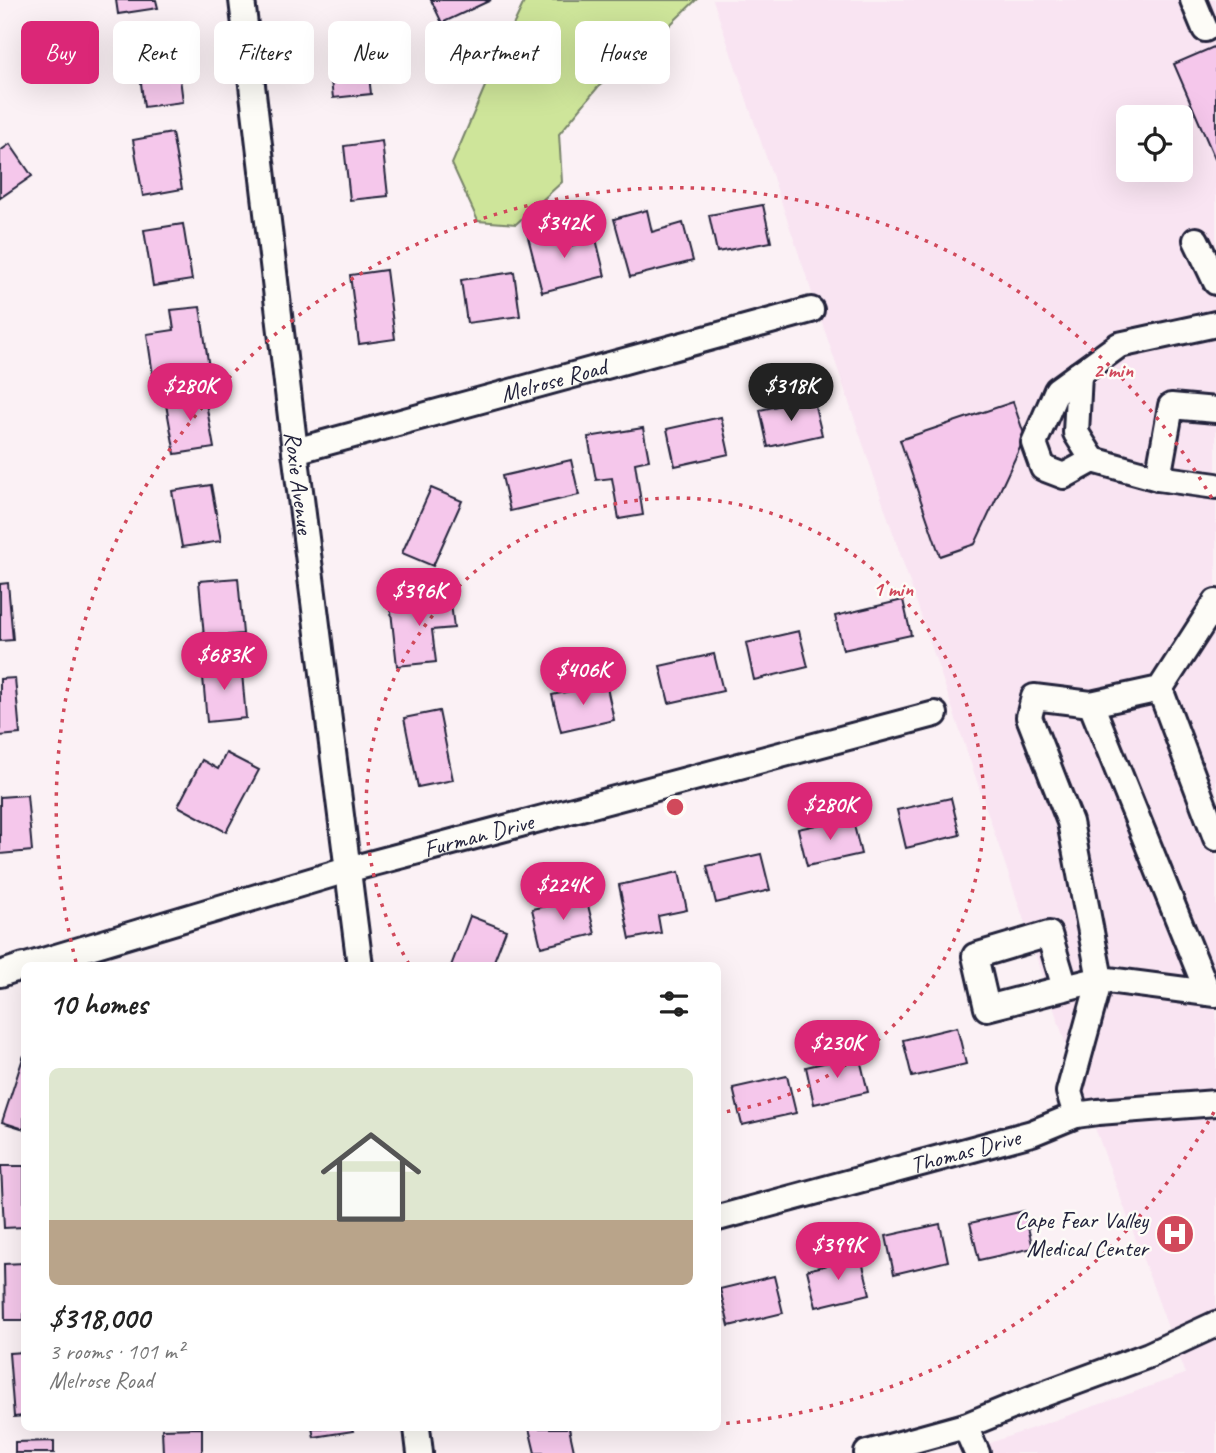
<!DOCTYPE html>
<html lang="en">
<head>
<meta charset="utf-8">
<style>
	:root { --surface:#fff; --page:#f6f6f6; --text:#222; --muted:#767676; --line:#e0e0e0; --accent:#db2777 }
	body { margin:0; font-family:Caveat,sans-serif; background:var(--page); color:var(--text); height:100vh; display:flex; flex-direction:column; font-size:26px; white-space:nowrap }
	* { box-sizing:border-box; margin:0 }
	p { font-size:23px; color:var(--muted) }
	.icon { flex:none; width:38px; height:38px; fill:none; stroke:currentColor; stroke-width:2; stroke-linecap:round; stroke-linejoin:round }
	.map { position:relative; flex:1; overflow:hidden }
	.details { position:absolute; left:21px; top:962px; width:700px; height:469px; display:flex; flex-direction:column; background:var(--surface); border-radius:10px; box-shadow:0 7px 28px #0002 }
	.details>* { flex:none }
	.top-card { position:absolute; left:21px; top:21px; width:700px; height:63px; display:flex; gap:14px }
	.buttons { position:absolute; left:1116px; top:105px; display:grid; gap:14px }
	.buttons a { display:grid; place-items:center; width:77px; height:77px; border-radius:10px; background:var(--surface); box-shadow:0 7px 28px #0002; font-size:35px }
	.price { position:absolute; translate:-50% -60px; padding:0 16px; border-radius:24px; background:var(--accent); color:#fff; font-size:23px; line-height:46px; filter:drop-shadow(0 2px 4px #0008) }
	.price::after { content:''; position:absolute; left:50%; top:42px; width:21px; height:16px; margin-left:-10px; background:inherit; clip-path:polygon(0 0,100% 0,50% 100%) }
	.price.on { background:#222; color:#fff }
	ul { padding:0; list-style:none }
	li { display:grid; align-content:center; gap:14px; height:371px; padding:0 28px }
	li+li { border-top:2px solid var(--line) }
	li span { display:grid; place-items:center; height:217px; border-radius:10px; color:#555 }
	li>.icon { margin-inline-start:auto }
	span .icon { width:126px; height:126px; fill:#fffc; stroke-width:1 }
	li b { font-size:30px }
	h2 { display:flex; justify-content:space-between; align-items:center; height:84px; padding:0 28px; font-size:30px }
	.tag { padding:0 24px; border-radius:10px; background:var(--surface); box-shadow:0 7px 28px #0002; font-size:24px; line-height:63px }
	.tag.on { background:var(--accent); color:#fff }
	.map>svg:first-child { display:block }
</style>
</head>
<body>
<div class="map">
<svg width="1216" height="1453" viewBox="0 0 1216 1453">
	<rect width="100%" height="100%" fill="#fbf1f5"/>
	<filter id="ink" filterUnits="userSpaceOnUse"><feTurbulence type="fractalNoise" baseFrequency=".0143" numOctaves="2"/><feDisplacementMap in="SourceGraphic" scale="14" xChannelSelector="R" yChannelSelector="G"/><feConvolveMatrix kernelMatrix="1 2 1 2 8 2 1 2 1" color-interpolation-filters="sRGB"/></filter>
	<g filter="url(#ink)">
		<path fill="#f9e4f2" fill-rule="evenodd" d="M713 0H1216V1453H962L1185 1374 1083 1095ZM1129 117H1181V170H1129Z"/>
		<path fill="#cee59a" stroke="#78846a" stroke-width="2" d="M525 0H696L653 41 598 87 559 134 562 182 516 224 478 221 452 164 489 77Z"/>
		<g fill="#f5c7eb" stroke="#22223b" stroke-width="2">
			<path d="M116 0H156L158 8 118 14Z"/>
			<path d="M431 0H491L442 23Z"/>
			<path d="M365 39 371 94 333 98 327 44Z"/>
			<path d="M176 46 183 102 144 107 137 51Z"/>
			<path d="M1216 46V159H1215L1174 64Z"/>
			<path d="M172 133 182 189 143 196 133 140Z"/>
			<path d="M382 141 388 196 350 200 344 146Z"/>
			<path d="M10 144 32 176 0 198V151Z"/>
			<path d="M763 205 771 242 717 252 709 215Z"/>
			<path d="M647 210 652 232 683 223 693 261 630 277 614 219Z"/>
			<path d="M183 224 192 280 153 286 144 230Z"/>
			<path d="M559 225 565 247 596 239 605 276 542 292 527 233Z"/>
			<path d="M386 270 395 339 359 344 350 275Z"/>
			<path d="M514 272 520 316 467 323 461 280Z"/>
			<path d="M200 307 209 368 153 375 147 334 174 330 171 310Z"/>
			<path d="M204 392 214 448 175 454 165 399Z"/>
			<path d="M813 398 822 435 768 447 760 410Z"/>
			<path d="M1013 402 1025 437 975 544 940 556 900 440Z"/>
			<path d="M721 417 729 454 675 466 667 429Z"/>
			<path d="M643 428 649 460 635 463 643 515 619 519 612 478 596 480 588 437Z"/>
			<path d="M571 460 579 495 510 511 502 476Z"/>
			<path d="M211 485 221 541 182 547 172 491Z"/>
			<path d="M431 488 462 501 433 566 402 553Z"/>
			<path d="M238 578 243 634 204 637 199 581Z"/>
			<path d="M8 583 13 640 0 641V584Z"/>
			<path d="M450 595 454 628 432 630 436 662 397 666 390 602Z"/>
			<path d="M903 600 911 635 843 650 835 616Z"/>
			<path d="M799 631 808 667 754 680 746 643Z"/>
			<path d="M714 654 723 691 669 703 660 666Z"/>
			<path d="M241 662 246 718 207 722 202 666Z"/>
			<path d="M15 678 20 734 0 736V679Z"/>
			<path d="M606 683 614 720 561 732 552 695Z"/>
			<path d="M439 711 453 780 418 787 404 718Z"/>
			<path d="M226 753 259 770 226 832 178 806 202 760 218 769Z"/>
			<path d="M27 795 32 851 0 854V797Z"/>
			<path d="M951 798 960 835 906 848 897 810Z"/>
			<path d="M852 817 861 854 807 866 798 829Z"/>
			<path d="M761 854 770 890 716 903 707 866Z"/>
			<path d="M679 872 687 910 658 916 661 933 630 939 619 885Z"/>
			<path d="M586 897 595 934 541 947 532 909Z"/>
			<path d="M470 916 506 930 492 966H451Z"/>
			<path d="M957 1027 966 1064 912 1077 903 1040Z"/>
			<path d="M24 1055V1129L2 1122Z"/>
			<path d="M859 1055 868 1092 814 1104 806 1067Z"/>
			<path d="M787 1076 796 1113 742 1125 733 1088Z"/>
			<path d="M1 1166H24V1227L4 1228Z"/>
			<path d="M1024 1211 1033 1248 979 1260 970 1223Z"/>
			<path d="M940 1224 948 1261 894 1274 886 1236Z"/>
			<path d="M861 1257 870 1294 816 1307 807 1270Z"/>
			<path d="M24 1263V1320H5L4 1264Z"/>
			<path d="M774 1276 783 1313 729 1326 720 1289Z"/>
			<path d="M24 1352V1416L14 1417 9 1353Z"/>
			<path d="M202 1428V1453H163L162 1429Z"/>
			<path d="M312 1428H352L353 1431 314 1437Z"/>
			<path d="M529 1428H569L574 1451 567 1453H535Z"/>
			<path d="M54 1441V1453H15V1442Z"/>
		</g>
		<g fill="none" stroke-linecap="round" stroke-linejoin="round">
			<defs>
				<g id="minor">
					<path id="s1" d="M242 0 295 451 360 966"/>
					<path d="M1193 0 1205 29"/>
					<path d="M1196 240 1216 282"/>
					<path d="M1216 324 1119 345 1057 390 1034 443 1043 468 1064 476 1093 460 1158 478 1216 486"/>
					<path d="M1079 374 1076 433 1093 460"/>
					<path id="s2" d="M295 451 811 310"/>
					<path d="M1158 478 1171 406 1216 410"/>
					<path d="M1216 602 1160 689 1091 704 1034 697 1029 717 1070 822 1100 979 1216 994"/>
					<path d="M1160 689 1216 838"/>
					<path d="M1091 704 1208 993"/>
					<path id="s3" d="M26 966 347 870 935 714"/>
					<path d="M0 974 24 966"/>
					<path d="M1065 988 1049 934 975 956 987 1008 1100 979 1069 1092 1076 1115"/>
					<path id="s4" d="M718 1218 1032 1133 1076 1115 1098 1112 1216 1103"/>
					<path d="M965 1426 977 1453"/>
					<path d="M417 1428 420 1453"/>
					<path d="M867 1453 965 1426 1038 1396 1149 1355 1216 1324"/>
				</g>
			</defs>
			<use href="#minor" stroke="#22223b" stroke-width="30"/>
			<use href="#minor" stroke="#fdfcf7" stroke-width="24"/>
		</g>
	</g>
	<g fill="none" stroke="#d1495b" stroke-width="3.5" stroke-dasharray="3.5 7">
		<path d="M409 964A309 309 0 1 1 718 1113"/>
		<path d="M1214 1112A619 619 0 0 1 718 1424M76 962A619 619 0 0 1 1214 502"/>
	</g>
	<defs>
		<symbol id="hospital-disc" viewBox="-11 -11 22 22"><circle r="9.5" fill="#d1495b" stroke="#fdfcf7"/><path d="M-5-5h3v3.5h4V-5h3V5h-3V1.5h-4V5h-3Z" fill="#fff"/></symbol>
	</defs>
	<g fill-rule="evenodd">
		<use href="#hospital-disc" x="1153" y="1212" width="44" height="44"/>
	</g>
	<g text-anchor="middle" dominant-baseline="central" stroke-width="5" stroke-linejoin="round" paint-order="stroke">
		<g font-size="24" fill="#22223b" stroke="#fdfcf7">
			<text stroke="none"><textPath href="#s2" startOffset="268">Melrose Road</textPath></text>
			<text stroke="none"><textPath href="#s1" startOffset="486">Roxie Avenue</textPath></text>
			<text stroke="none"><textPath href="#s3" startOffset="471">Furman Drive</textPath></text>
			<text stroke="none"><textPath href="#s4" startOffset="256">Thomas Drive</textPath></text>
		</g>
		<g font-size="24" fill="#22223b" stroke="#fdfcf7" text-anchor="end">
			<text x="1148" y="1220">Cape Fear Valley<tspan x="1148" dy="28">Medical Center</tspan></text>
		</g>
	</g>
	<circle cx="675" cy="807" r="10" fill="#d1495b" stroke="#fdfcf7" stroke-width="3.5"/>
	<g font-size="21" text-anchor="middle" font-weight="bold" fill="#d1495b" stroke="#fdfcf7" stroke-width="5" stroke-linejoin="round" paint-order="stroke">
		<text x="1113" y="377">2 min</text>
		<text x="893" y="596">1 min</text>
	</g>
</svg>
<div class="buttons">
<a><svg class="icon" aria-label="locate" viewBox="0 0 24 24"><circle cx="12" cy="12" r="6"/><path d="M12 2v4M12 18v4M2 12h4M18 12h4"/></svg></a>
</div>
<b class="price" style="left:564px;top:260px">$342K</b>
<b class="price" style="left:190px;top:423px">$280K</b>
<b class="price on" style="left:791px;top:423px">$318K</b>
<b class="price" style="left:419px;top:628px">$396K</b>
<b class="price" style="left:224px;top:692px">$683K</b>
<b class="price" style="left:583px;top:707px">$406K</b>
<b class="price" style="left:830px;top:842px">$280K</b>
<b class="price" style="left:563px;top:922px">$224K</b>
<b class="price" style="left:837px;top:1080px">$230K</b>
<b class="price" style="left:838px;top:1282px">$399K</b>
<div class="top-card">
<a class="tag on">Buy</a>
<a class="tag">Rent</a>
<a class="tag">Filters</a>
<a class="tag">New</a>
<a class="tag">Apartment</a>
<a class="tag">House</a>
</div>
<section class="details">
<h2>10 homes<svg class="icon" aria-label="filters" viewBox="0 0 24 24"><path d="M4 7h16M4 17h16"/><circle cx="9" cy="7" r="2"/><circle cx="15" cy="17" r="2"/></svg></h2>
<ul>
<li><span style="background:linear-gradient(#dfe7d0 70%,#b9a48a 0)"><svg class="icon" aria-label="home" viewBox="0 0 24 24"><path d="M3 11l9-7 9 7M6 9v11h12V9"/></svg></span><div><b>$318,000</b><p>3 rooms · 101 m²</p><p>Melrose Road</p></div></li>
</ul>
</section>
</div>
</body>
</html>
